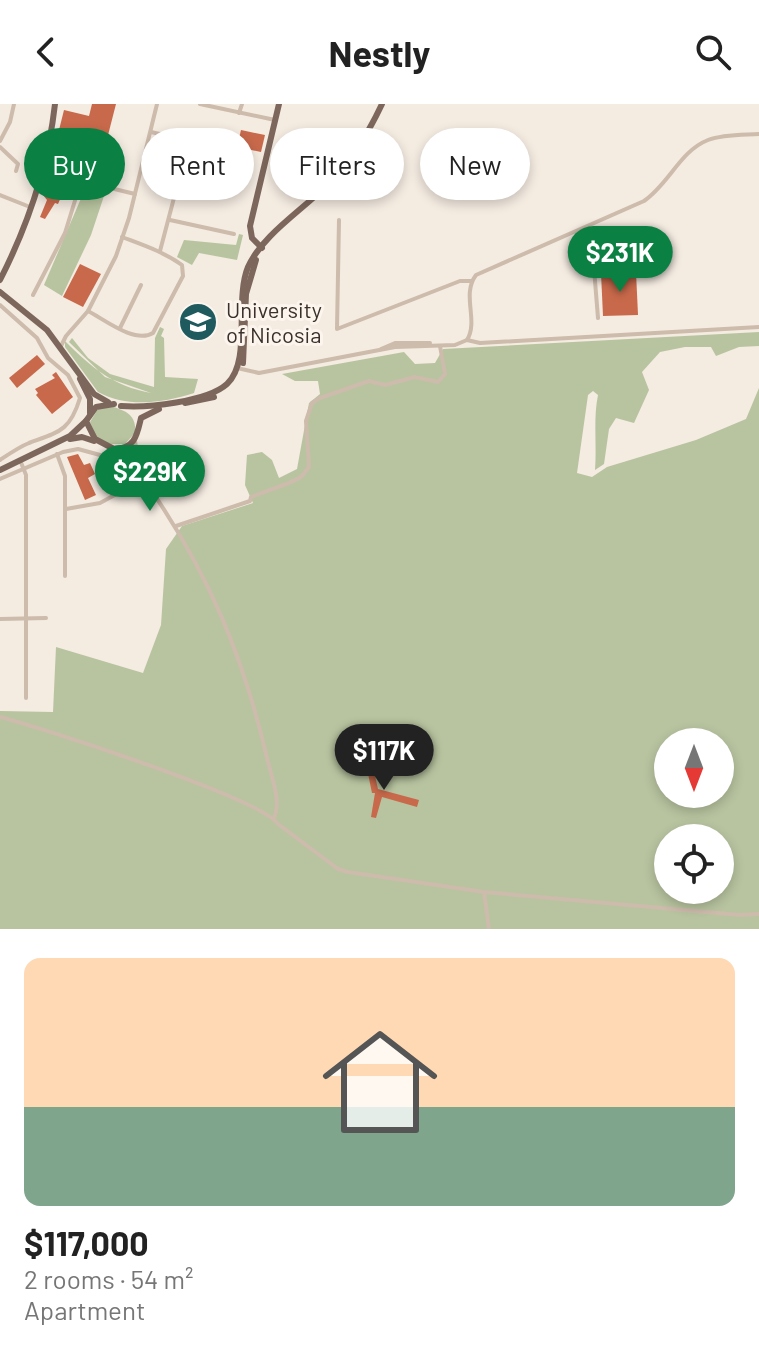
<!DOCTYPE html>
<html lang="en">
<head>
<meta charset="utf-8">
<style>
	:root { --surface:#fff; --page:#f6f6f6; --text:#222; --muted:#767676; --accent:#0b8043 }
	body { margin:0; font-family:Barlow,sans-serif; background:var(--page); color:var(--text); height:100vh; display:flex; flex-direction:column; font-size:30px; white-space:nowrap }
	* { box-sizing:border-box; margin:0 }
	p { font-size:26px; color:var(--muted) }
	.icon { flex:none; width:44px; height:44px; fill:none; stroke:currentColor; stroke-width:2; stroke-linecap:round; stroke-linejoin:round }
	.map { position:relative; height:825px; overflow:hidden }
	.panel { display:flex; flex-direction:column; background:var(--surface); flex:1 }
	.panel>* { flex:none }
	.hud { position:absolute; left:24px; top:24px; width:712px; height:72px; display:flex; gap:16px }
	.needle { width:52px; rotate:180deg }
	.tools { position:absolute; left:654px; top:624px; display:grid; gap:16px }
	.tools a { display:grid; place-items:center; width:80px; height:80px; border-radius:50%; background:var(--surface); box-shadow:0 4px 12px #0003; font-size:40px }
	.price { position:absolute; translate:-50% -68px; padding:0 18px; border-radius:28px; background:var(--accent); color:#fff; font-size:26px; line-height:52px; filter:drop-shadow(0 2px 4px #0008) }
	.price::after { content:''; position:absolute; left:50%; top:48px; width:24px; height:18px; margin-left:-12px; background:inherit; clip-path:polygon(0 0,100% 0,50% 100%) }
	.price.current { background:#222; color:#fff }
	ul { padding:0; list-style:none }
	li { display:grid; align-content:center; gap:16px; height:424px; padding:0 24px }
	li span { display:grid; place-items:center; height:248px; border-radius:16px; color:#555 }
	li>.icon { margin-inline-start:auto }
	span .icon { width:144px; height:144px; fill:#fffc; stroke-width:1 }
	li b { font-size:34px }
	.pill { padding:0 28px; border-radius:36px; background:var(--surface); box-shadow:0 4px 12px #0003; font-size:28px; line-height:72px }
	.pill.current { background:var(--accent); color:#fff }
	header { display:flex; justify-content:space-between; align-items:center; height:104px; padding:0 24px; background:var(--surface); font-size:36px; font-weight:700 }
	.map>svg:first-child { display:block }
</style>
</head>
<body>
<header><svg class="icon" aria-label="back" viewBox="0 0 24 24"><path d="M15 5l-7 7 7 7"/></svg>Nestly<svg class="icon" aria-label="search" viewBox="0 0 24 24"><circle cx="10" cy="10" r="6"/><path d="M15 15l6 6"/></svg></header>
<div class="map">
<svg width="759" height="825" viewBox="0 0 759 825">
	<rect width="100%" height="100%" fill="#f4ebe1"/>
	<g fill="#b8c4a0" fill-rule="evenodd">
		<path d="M195 42 225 49 233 61 228 77 219 83 185 74Z"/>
		<path d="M85 85 105 89 91 131 62 192 44 181Z"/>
		<path d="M239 130 243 131 237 156 199 149 192 161 177 153 184 136 236 141Z"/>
		<path d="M160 223 164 225 161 232 164 234 165 273 198 275 194 289C163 299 127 304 98 288L65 243V237C92 264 113 282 151 289L105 273 69 238 72 234 88 254 110 270 154 283 155 234Z"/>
		<path d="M759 228V242L739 243 716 252 711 243H685L660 248 642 268 649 286 634 319 616 314 609 325 604 360 595 366C597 341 593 315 598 291L593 287 588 291 577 369 592 373 607 363 696 336 746 315 759 284V825H0V607L53 608 56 543 143 569 161 521 166 445 182 422 253 399 245 381 247 351 262 348 272 356 279 374 297 365 309 299 320 290 318 277H295L282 270 404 248 415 260 435 259 443 245ZM668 638H720V690H668ZM668 734H720V786H668Z"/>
		<path d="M110 302C125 306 137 311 135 329L125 340H111L97 335 90 318 98 305Z"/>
	</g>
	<g fill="#c8694b">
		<path d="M92 0H116L97 74 74 68 79 48 55 42 64 6 89 12Z"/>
		<path d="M241 26 265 31 261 48 237 43Z"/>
		<path d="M54 77 66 82 58 100 55 99 45 115 40 113 47 96 43 91 46 84 51 86Z"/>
		<path d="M80 160 101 170 83 203 63 193Z"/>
		<path d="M636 168 638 211 603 212 601 169Z"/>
		<path d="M37 251 45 260 17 284 9 274Z"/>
		<path d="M56 268 73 293 52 310 36 291 38 289 35 285 55 274 52 271Z"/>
		<path d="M78 350 84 361 90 359 95 370 88 374 96 391 85 396 67 353Z"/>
		<path d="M371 654 378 685 419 696 417 703 382 693 376 714 371 713 375 689H372L365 655Z"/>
	</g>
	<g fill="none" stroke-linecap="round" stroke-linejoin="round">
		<g stroke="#cdbbac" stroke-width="4">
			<path d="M200 0 275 16"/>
			<path d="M239 9 242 0"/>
			<path d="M151 28 229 46C237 53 237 59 235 70 228 98 198 83 178 79"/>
			<path d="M0 37 10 18 14 0"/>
			<path d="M0 43 18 60 16 67"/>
			<path d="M46 61 57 71 135 90"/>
			<path d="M0 91 30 103"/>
			<path d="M170 116 234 130"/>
			<path d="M339 116 337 225 460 177H472"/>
			<path d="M582 128 590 132 592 140 598 214"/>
			<path d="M160 147 189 37"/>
			<path d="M33 191 65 129 81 77"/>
			<path d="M0 201 37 234 48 254 68 271 80 294C70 327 59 328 29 339 19 343 9 350 0 356"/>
			<path d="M88 207C105 216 135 240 153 229L183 172 182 161C164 148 143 141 122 133"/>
			<path d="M120 224 141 181"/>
			<path d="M467 236C479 216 461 191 476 171L644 97C669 80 680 47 708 36 724 30 743 31 759 30"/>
			<path d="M61 242 66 232 88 207 116 152 129 114 157 0"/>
			<path d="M381 245 395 239H430"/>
			<path d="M237 264 259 269 395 243 455 241 467 236 480 239 759 223"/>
			<path d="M118 346 127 349 136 359"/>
			<path d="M57 350 65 372V472"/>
			<path d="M20 356 26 371V594"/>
			<path d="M0 375 63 348 78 345 122 357 138 373"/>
			<path d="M137 376 140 380H147C208 468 243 551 267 654 271 672 282 697 274 714"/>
			<path d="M66 405 100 399 135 380 139 369 135 336"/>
			<path d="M176 422 250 397 251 393 289 379 301 373 309 363 306 317 312 299 320 294 369 277 385 281 415 273 438 278 445 270 440 242"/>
			<path d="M0 515 46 514"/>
			<path d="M0 613C42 624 260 694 278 720L338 765 348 768 484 788 740 811 759 810"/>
			<path d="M484 788 489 825"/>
		</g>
		<g stroke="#7d675c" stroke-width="6">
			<path d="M262 144 252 134 250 122 279 0"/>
			<path d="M0 176C29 119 48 63 55 0"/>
			<path d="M0 188 47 226 94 290 108 298"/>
			<path d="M243 259 246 190 256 156"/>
			<path d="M80 275 90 295V309"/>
			<path d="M185 299 214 293"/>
			<path d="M114 300 96 303 86 317 95 335 114 345C135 345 137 331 141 314L159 305"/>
			<path d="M121 302C147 304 207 298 227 280 252 257 234 197 248 163 263 130 303 106 328 80 351 57 368 30 382 0"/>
			<path d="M70 335 82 333 94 337"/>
			<path d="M0 366 70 332 86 317"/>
		</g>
	</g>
	<defs>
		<symbol id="university-disc" viewBox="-11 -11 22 22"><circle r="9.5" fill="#1f5a5e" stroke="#fbf5ee"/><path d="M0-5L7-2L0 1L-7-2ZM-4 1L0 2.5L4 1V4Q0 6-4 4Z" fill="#fff"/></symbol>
	</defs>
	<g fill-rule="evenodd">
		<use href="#university-disc" x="176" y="196" width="44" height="44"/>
	</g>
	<g text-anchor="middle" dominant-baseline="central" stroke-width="6" stroke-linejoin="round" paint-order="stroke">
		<g font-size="22" fill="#3b302b" stroke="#fbf5ee" text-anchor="start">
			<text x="226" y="205">University<tspan x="226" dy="25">of Nicosia</tspan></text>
		</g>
	</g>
</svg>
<div class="tools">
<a><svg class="needle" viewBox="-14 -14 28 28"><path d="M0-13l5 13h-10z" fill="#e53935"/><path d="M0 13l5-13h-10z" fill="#767676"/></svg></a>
<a><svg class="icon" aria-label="locate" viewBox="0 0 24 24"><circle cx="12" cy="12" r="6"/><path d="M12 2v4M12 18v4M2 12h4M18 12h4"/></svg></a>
</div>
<b class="price" style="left:620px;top:190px">$231K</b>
<b class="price" style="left:150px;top:409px">$229K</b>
<b class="price current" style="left:384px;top:688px">$117K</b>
<div class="hud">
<a class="pill current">Buy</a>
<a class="pill">Rent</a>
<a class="pill">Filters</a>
<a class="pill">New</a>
</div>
</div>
<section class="panel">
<ul>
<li><span style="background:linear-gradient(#ffd9b3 60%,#7fa58c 0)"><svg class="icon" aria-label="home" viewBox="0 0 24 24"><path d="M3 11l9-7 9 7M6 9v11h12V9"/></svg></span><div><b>$117,000</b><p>2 rooms · 54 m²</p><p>Apartment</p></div></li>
</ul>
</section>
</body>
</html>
